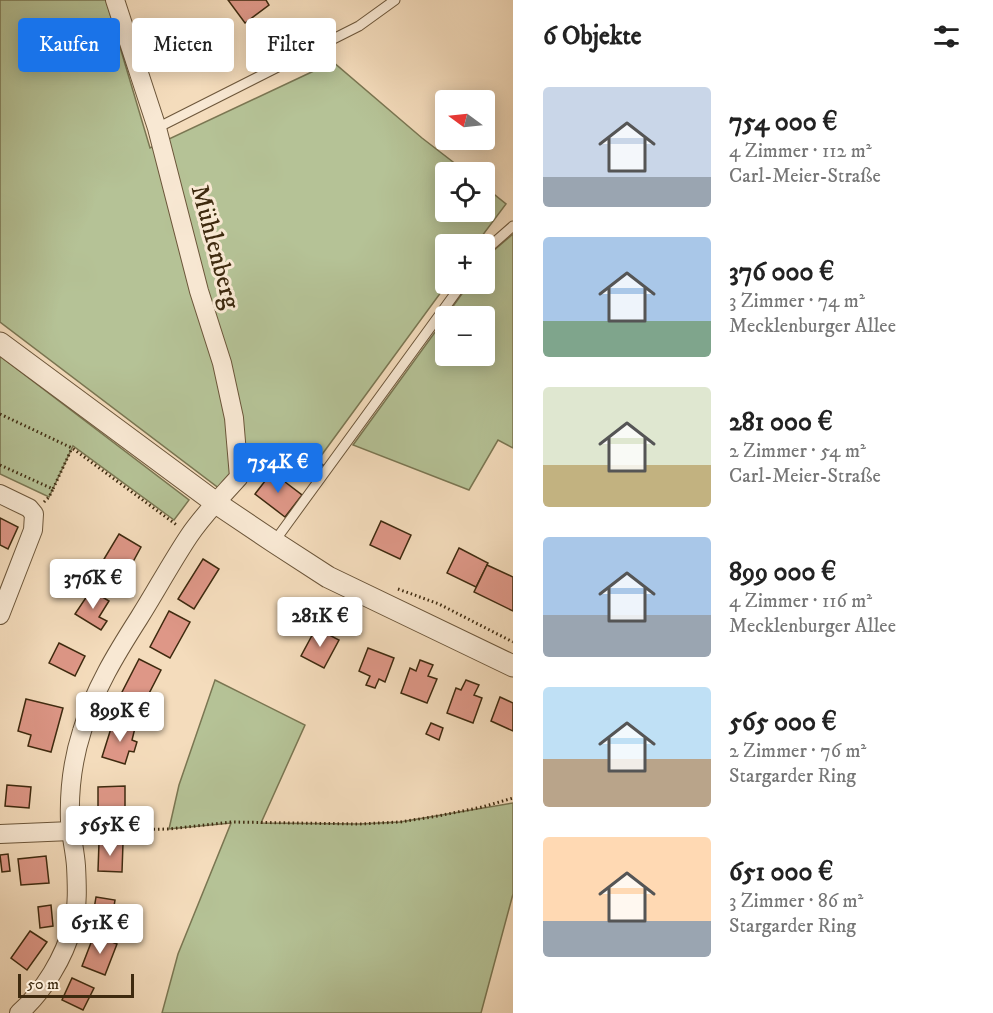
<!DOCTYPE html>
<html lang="de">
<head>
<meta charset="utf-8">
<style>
	:root { --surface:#fff; --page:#f6f6f6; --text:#222; --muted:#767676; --accent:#1a73e8 }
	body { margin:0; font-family:"IM FELL DW Pica",serif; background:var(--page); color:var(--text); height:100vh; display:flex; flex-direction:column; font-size:22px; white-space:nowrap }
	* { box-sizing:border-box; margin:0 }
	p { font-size:20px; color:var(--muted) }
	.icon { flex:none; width:33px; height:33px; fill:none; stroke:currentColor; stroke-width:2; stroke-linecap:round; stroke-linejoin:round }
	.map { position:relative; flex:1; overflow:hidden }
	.details { display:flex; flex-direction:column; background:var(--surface); width:480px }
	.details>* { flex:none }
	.top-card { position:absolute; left:18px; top:18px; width:405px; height:54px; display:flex; gap:12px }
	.needle { width:39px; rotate:285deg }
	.buttons { position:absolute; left:435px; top:90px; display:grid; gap:12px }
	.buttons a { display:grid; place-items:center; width:60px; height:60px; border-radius:6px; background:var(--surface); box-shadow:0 3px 15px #0003; font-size:30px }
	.scale { position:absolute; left:18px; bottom:15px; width:116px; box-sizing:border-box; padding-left:6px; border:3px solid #3e2a0f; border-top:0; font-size:16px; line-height:21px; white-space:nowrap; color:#3e2a0f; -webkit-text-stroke:4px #f8e8d3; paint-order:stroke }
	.price { position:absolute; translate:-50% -51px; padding:0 14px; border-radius:6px; background:#fff; color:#222; font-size:20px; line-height:39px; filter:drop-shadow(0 2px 3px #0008) }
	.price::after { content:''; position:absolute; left:50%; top:36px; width:18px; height:14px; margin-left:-9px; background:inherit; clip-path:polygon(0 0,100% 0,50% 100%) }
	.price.active { background:var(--accent); color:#fff }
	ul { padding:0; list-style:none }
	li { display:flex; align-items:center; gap:18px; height:150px; padding:0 30px }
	li span { display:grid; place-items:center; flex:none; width:168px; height:120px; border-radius:6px; color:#555 }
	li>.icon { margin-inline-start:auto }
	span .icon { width:72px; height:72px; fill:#fffc; stroke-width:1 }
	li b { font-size:26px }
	h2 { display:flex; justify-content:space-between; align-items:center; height:72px; padding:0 30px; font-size:26px }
	.chip { padding:0 21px; border-radius:6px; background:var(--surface); box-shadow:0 3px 15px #0003; font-size:21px; line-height:54px }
	.chip.active { background:var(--accent); color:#fff }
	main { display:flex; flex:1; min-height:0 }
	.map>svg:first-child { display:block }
</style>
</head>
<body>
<main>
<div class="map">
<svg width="513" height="1013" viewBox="0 0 513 1013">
	<rect width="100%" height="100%" fill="#f4dcbc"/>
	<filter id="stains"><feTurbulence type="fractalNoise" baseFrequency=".00333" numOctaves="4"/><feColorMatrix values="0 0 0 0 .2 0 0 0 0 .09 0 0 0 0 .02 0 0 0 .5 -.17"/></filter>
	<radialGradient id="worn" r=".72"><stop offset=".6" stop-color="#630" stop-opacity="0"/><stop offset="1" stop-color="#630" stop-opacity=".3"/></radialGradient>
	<g fill="#b5c296" stroke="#7a7652" stroke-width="1.5">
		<path d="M0 0H106L150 148 333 62 422 138 466 172H446V212H484L485 187 506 204 476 244H446V284H447L304 479 281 471 245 448 224 492 0 322Z"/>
		<path d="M513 234V448L498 440 469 490 353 445 446 317V356H484V316H446L469 284H484L485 262 492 252Z"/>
		<path d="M0 356 189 500 174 520 73 446 49 497 0 474Z"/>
		<path d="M215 680 305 725 261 823 359 824 400 822 513 803V894L481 1013H162L178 954 231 823 169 829 179 785Z"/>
	</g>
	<g fill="#de9787" stroke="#3e2a0f" stroke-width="1.5">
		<path d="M228 0H266L269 5 245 23Z"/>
		<path d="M306 450 323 465 312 477 295 462Z"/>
		<path d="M272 472 302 495 285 517 255 494Z"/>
		<path d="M0 518 18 527 8 549 0 545Z"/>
		<path d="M381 521 411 535 400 559 370 545Z"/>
		<path d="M119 534 141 547 127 573 104 559Z"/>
		<path d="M459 548 488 563 476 587 447 573Z"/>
		<path d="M203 559 219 569 194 609 178 599Z"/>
		<path d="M487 565 513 577V611L474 592Z"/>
		<path d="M91 590 109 601 99 617 107 621 101 630 75 614Z"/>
		<path d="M169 611 190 622 170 658 150 647Z"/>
		<path d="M316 628 339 640 324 668 301 656Z"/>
		<path d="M59 643 85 656 75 676 49 663Z"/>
		<path d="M368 648 394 658 385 682 379 679 375 688 366 685 370 676 359 671Z"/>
		<path d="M139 659 161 670 141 709 119 698Z"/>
		<path d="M420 660 433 665 428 676 437 679 427 703 401 693 410 668 416 671Z"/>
		<path d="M466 680 479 685 474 695 482 698 473 723 447 713 456 688 461 690Z"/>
		<path d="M500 697 513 703V731L491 721Z"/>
		<path d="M26 699 63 708 51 752 28 746 31 735 18 731Z"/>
		<path d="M113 722 135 728 132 740 137 742 134 752 129 751 125 764 102 757Z"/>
		<path d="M431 723 443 728 439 740 426 734Z"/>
		<path d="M7 785 31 787 29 808 5 806Z"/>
		<path d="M125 786V807H98V787Z"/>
		<path d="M99 842 123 843 122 872 98 871Z"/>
		<path d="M8 854 10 871 2 872 0 855Z"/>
		<path d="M46 856 49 883 21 885 18 859Z"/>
		<path d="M96 897 115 900 111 925 92 921Z"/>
		<path d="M51 905 53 926 40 928 38 907Z"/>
		<path d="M30 931 47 942 27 970 11 958Z"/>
		<path d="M94 935 117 944 105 975 82 966Z"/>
		<path d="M72 978 94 988 83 1010 62 1000Z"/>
	</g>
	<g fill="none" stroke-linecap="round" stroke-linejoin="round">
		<defs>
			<g id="service">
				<path d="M157 128 359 26 395 0"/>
				<path d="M484 253 488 248 513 226"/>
				<path d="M274 542 462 284"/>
			</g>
			<g id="minor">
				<path d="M0 494 29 508 34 514 33 530 0 615"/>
				<path d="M0 834 71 831"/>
				<path d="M19 1013C44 991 64 958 73 925 78 907 77 885 76 866 75 851 71 836 70 821 69 792 73 759 82 731 94 690 116 654 139 618 156 591 171 563 189 536 203 515 222 496 239 477L234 418 222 363 199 291 157 128 115 0"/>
			</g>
			<path id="tertiary" d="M0 343 216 503 274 542 328 577 513 666"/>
		</defs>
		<use href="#service" stroke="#6c563a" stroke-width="11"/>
		<use href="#minor" stroke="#6c563a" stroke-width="20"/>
		<use href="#tertiary" stroke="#6c563a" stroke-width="23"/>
		<g stroke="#3e2a0f" stroke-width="3" stroke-dasharray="1.5 3" stroke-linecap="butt">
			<path d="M0 414 72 448 178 526"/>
			<path d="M0 465 53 489 72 448"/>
			<path d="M44 502 49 497 53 489"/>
			<path d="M398 589 439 604 513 642"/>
			<path d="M87 821C98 826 105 823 118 830"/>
			<path d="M86 831 169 829 231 822 359 824 400 822 438 816 482 807 513 798"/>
			<path d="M89 843 90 841 109 838 118 832"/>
		</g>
		<use href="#service" stroke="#f8e8d3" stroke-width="9"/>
		<use href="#minor" stroke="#f8e8d3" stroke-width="18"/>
		<use href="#tertiary" stroke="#f8e8d3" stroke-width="21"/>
	</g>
	<g text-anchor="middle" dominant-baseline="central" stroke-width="6" stroke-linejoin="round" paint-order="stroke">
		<g font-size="26" fill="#3e2a0f" stroke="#f8e8d3">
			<text transform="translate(215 247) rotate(75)">Mühlenberg</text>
		</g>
	</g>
	<rect width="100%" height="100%" filter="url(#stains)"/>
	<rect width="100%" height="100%" fill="url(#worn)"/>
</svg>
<div class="buttons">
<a><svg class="needle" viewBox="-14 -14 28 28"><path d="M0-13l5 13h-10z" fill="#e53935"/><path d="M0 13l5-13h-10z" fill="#767676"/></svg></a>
<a><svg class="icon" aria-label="locate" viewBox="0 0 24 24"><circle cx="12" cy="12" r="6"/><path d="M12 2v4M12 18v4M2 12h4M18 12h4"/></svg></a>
<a>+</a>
<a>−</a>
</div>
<div class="scale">50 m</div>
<b class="price active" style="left:278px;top:494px">754K €</b>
<b class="price" style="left:93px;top:610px">376K €</b>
<b class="price" style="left:320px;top:648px">281K €</b>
<b class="price" style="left:120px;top:743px">899K €</b>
<b class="price" style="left:110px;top:857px">565K €</b>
<b class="price" style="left:100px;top:955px">651K €</b>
<div class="top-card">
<a class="chip active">Kaufen</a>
<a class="chip">Mieten</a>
<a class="chip">Filter</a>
</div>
</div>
<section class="details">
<h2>6 Objekte<svg class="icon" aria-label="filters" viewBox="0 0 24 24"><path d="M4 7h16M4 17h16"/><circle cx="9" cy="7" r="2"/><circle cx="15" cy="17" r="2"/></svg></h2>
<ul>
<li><span style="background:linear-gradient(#c9d6e8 75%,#9aa5b1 0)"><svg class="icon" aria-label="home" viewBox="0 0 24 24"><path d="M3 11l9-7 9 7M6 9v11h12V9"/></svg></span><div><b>754 000 €</b><p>4 Zimmer · 112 m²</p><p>Carl-Meier-Straße</p></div></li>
<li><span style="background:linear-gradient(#a9c7e8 70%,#7fa58c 0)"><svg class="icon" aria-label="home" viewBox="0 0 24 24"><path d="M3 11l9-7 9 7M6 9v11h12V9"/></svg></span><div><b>376 000 €</b><p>3 Zimmer · 74 m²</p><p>Mecklenburger Allee</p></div></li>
<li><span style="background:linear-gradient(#dfe7d0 65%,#c2b280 0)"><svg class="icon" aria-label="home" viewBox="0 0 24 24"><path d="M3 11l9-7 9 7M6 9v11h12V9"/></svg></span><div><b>281 000 €</b><p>2 Zimmer · 54 m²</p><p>Carl-Meier-Straße</p></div></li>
<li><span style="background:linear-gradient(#a9c7e8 65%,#9aa5b1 0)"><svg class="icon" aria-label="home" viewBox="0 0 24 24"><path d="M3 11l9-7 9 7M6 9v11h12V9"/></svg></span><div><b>899 000 €</b><p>4 Zimmer · 116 m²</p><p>Mecklenburger Allee</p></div></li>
<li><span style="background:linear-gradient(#bfe0f5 60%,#b9a48a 0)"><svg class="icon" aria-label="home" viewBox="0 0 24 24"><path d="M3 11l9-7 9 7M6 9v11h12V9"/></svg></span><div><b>565 000 €</b><p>2 Zimmer · 76 m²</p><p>Stargarder Ring</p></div></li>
<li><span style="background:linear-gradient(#ffd9b3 70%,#9aa5b1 0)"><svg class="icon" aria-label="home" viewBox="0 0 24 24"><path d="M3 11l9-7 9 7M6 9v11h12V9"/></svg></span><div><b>651 000 €</b><p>3 Zimmer · 86 m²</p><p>Stargarder Ring</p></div></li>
</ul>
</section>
</main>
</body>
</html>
